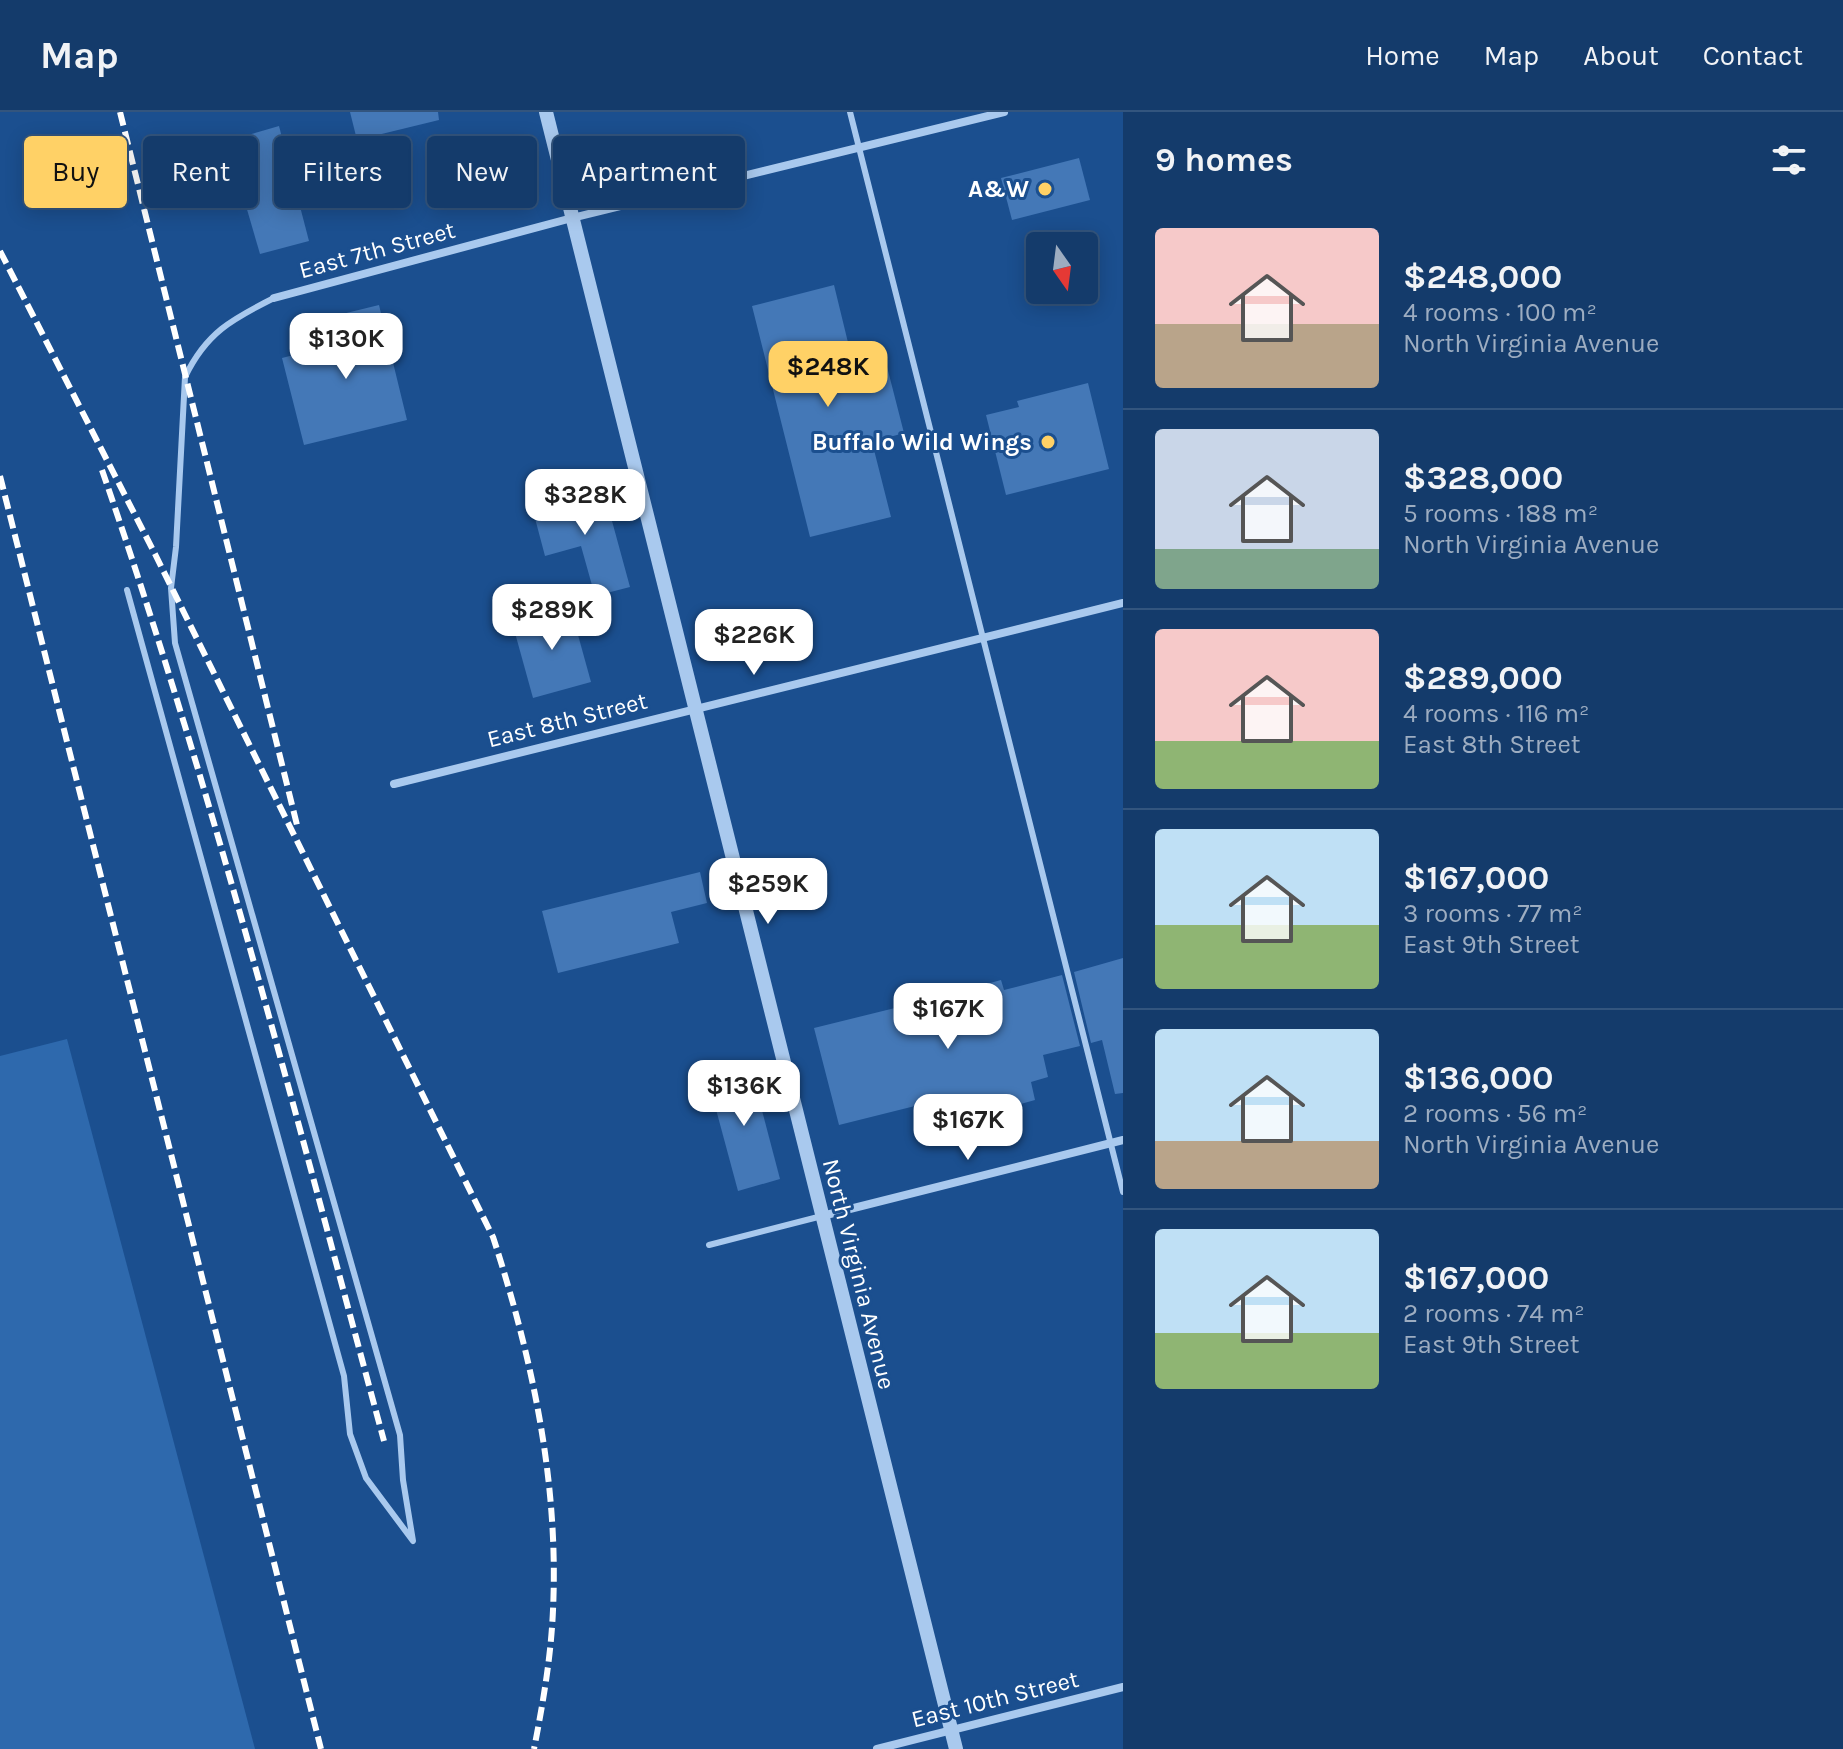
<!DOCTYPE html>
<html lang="en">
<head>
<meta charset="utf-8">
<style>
	:root { --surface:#143b6b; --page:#1d4271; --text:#f1f3f6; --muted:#9dadc1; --line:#33557e; --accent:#ffd166 }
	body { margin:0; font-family:Karla,sans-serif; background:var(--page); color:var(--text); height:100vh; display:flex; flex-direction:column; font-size:30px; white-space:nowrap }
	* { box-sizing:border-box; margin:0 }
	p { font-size:26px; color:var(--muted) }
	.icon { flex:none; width:44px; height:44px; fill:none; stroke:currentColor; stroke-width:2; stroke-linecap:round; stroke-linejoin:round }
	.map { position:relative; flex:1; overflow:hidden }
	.drawer { display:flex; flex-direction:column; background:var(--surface); width:720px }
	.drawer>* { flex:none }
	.top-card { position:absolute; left:24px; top:24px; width:760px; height:72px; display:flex; gap:16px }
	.needle { width:52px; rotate:166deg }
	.tools { position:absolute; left:1026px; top:120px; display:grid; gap:16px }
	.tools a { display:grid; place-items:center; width:72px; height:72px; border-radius:8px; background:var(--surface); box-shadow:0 4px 20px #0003,0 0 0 2px var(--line); font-size:40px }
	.price { position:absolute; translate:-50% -68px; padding:0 18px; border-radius:16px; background:#fff; color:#222; font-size:26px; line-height:52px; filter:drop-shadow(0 2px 4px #0008) }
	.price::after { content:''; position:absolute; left:50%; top:48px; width:24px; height:18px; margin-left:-12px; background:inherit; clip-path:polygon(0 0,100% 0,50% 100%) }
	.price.current { background:var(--accent); color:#111 }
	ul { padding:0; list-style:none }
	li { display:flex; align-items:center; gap:24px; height:200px; padding:0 32px }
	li+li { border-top:2px solid var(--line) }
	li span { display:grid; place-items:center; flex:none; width:224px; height:160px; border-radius:8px; color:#555 }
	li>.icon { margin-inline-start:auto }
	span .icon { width:96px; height:96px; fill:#fffc; stroke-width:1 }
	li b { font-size:34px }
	h2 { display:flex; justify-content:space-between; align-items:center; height:96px; padding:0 32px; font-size:34px }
	.chip { padding:0 28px; border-radius:8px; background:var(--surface); box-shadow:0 4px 20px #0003,0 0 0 2px var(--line); font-size:28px; line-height:72px }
	.chip.current { background:var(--accent); color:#111 }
	header { display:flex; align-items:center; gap:48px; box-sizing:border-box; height:112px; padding:0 40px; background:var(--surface); border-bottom:2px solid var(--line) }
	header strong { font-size:38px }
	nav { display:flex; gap:44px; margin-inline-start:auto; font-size:28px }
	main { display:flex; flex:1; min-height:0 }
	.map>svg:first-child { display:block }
</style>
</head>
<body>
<header>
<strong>Map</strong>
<nav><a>Home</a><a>Map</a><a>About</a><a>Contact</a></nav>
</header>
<main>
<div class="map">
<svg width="1123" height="1637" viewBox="0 0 1123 1637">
	<rect width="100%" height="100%" fill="#1b4f8f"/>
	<path fill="#2e69ad" d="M67 927 255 1637H0V944Z"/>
	<g fill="#4478b7">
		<path d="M350 0H438L439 8 357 28Z"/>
		<path d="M279 14 309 129 260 142 227 29Z"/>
		<path d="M1079 46 1090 88 1012 108 1001 66Z"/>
		<path d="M834 173 853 251 884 243 904 321 872 330 891 405 810 425 752 194Z"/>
		<path d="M379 193 407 308 304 333 282 246 340 231 334 204Z"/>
		<path d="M1088 271 1109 357 1006 383 986 303 1019 295 1017 289Z"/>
		<path d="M603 376 630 475 595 484 581 434 545 444 532 395Z"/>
		<path d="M570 494 591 570 533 586 512 510Z"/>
		<path d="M700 760 707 791 671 800 679 831 558 861 542 799Z"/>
		<path d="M1123 846V981L1115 982 1102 928 1091 931 1074 860Z"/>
		<path d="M1062 863 1080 934 1043 943 1048 965 1031 970 1035 988 1017 993 1019 1000 990 1008 988 1001 954 1009 950 992 924 998 923 992 839 1013 814 916 899 895 897 889 948 876 950 882 1001 868 1004 878Z"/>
		<path d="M750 953 780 1067 738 1079 707 964Z"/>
	</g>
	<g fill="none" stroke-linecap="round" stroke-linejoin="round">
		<g stroke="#a9c9ee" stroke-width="6">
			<path d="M850 0 1123 1080"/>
			<path d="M127 478 344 1264 350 1322 366 1366 413 1429 403 1368 400 1323 175 531 171 476 176 435 185 265C206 221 232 207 274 186"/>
			<path d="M709 1133 822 1104"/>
		</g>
		<g stroke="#a9c9ee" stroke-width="8">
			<path d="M274 186 572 106 1004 0"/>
			<path d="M394 672 1123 491"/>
			<path d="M822 1104 1123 1028"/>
			<path d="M877 1637 1123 1575"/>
		</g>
		<path stroke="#a9c9ee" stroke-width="14" d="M546 0 956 1637"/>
		<g stroke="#fff" stroke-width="6" stroke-dasharray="14 6" stroke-linecap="butt">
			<path d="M120 0 298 717"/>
			<path d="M0 139 155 442 493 1125C532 1245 559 1370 553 1498 551 1545 543 1591 534 1637"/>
			<path d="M102 358C212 676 296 1004 384 1329"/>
			<path d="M0 364 321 1637"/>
		</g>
	</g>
	<g fill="#ffd166" stroke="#1b4f8f" stroke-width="3">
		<circle cx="1045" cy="77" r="8"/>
		<circle cx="1048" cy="330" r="8"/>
	</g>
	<g text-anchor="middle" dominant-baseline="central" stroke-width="6" stroke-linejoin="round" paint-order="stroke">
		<g font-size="24" font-weight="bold" fill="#fff" stroke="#1b4f8f" text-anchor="end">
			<text x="1029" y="77">A&amp;W</text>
			<text x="1032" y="330">Buffalo Wild Wings</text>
		</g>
		<g font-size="24" fill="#fff" stroke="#1b4f8f">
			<text transform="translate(377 138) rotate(-15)">East 7th Street</text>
			<text transform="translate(567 608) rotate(-14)">East 8th Street</text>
			<text transform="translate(859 1162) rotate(76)">North Virginia Avenue</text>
			<text transform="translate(995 1587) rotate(-14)">East 10th Street</text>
		</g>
	</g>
</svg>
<div class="tools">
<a><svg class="needle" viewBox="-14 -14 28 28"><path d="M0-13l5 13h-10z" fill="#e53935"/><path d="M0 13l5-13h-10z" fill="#9dadc1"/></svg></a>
</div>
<b class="price" style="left:346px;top:269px">$130K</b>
<b class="price current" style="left:828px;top:297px">$248K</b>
<b class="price" style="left:585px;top:425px">$328K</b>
<b class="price" style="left:552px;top:540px">$289K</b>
<b class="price" style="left:754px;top:565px">$226K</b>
<b class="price" style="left:768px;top:814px">$259K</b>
<b class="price" style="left:948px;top:939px">$167K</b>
<b class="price" style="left:744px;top:1016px">$136K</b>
<b class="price" style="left:968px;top:1050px">$167K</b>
<div class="top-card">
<a class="chip current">Buy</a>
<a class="chip">Rent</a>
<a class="chip">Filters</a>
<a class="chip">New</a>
<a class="chip">Apartment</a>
</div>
</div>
<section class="drawer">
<h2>9 homes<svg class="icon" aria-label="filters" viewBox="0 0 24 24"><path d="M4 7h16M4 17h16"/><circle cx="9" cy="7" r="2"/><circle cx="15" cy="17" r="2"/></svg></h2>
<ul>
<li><span style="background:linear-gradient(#f6c9c9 60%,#b9a48a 0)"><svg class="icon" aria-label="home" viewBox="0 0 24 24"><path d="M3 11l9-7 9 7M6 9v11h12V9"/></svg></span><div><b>$248,000</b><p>4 rooms · 100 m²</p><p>North Virginia Avenue</p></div></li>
<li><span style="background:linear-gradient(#c9d6e8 75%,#7fa58c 0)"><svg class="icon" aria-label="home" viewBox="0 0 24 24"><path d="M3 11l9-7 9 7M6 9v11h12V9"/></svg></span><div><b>$328,000</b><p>5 rooms · 188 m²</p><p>North Virginia Avenue</p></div></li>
<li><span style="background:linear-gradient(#f6c9c9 70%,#8fb573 0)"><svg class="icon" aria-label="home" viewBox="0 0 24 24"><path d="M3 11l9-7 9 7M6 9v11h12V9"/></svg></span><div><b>$289,000</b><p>4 rooms · 116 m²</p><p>East 8th Street</p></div></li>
<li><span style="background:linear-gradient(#bfe0f5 60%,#8fb573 0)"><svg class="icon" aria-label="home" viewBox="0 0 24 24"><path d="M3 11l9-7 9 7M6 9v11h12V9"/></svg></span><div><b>$167,000</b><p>3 rooms · 77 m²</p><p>East 9th Street</p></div></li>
<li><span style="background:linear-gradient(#bfe0f5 70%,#b9a48a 0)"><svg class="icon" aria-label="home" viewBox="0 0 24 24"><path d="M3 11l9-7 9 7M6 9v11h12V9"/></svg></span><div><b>$136,000</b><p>2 rooms · 56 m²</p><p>North Virginia Avenue</p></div></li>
<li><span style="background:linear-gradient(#bfe0f5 65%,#8fb573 0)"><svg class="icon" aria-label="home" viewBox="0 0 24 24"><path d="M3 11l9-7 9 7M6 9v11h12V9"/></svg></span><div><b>$167,000</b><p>2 rooms · 74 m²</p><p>East 9th Street</p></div></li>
</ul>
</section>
</main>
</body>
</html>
